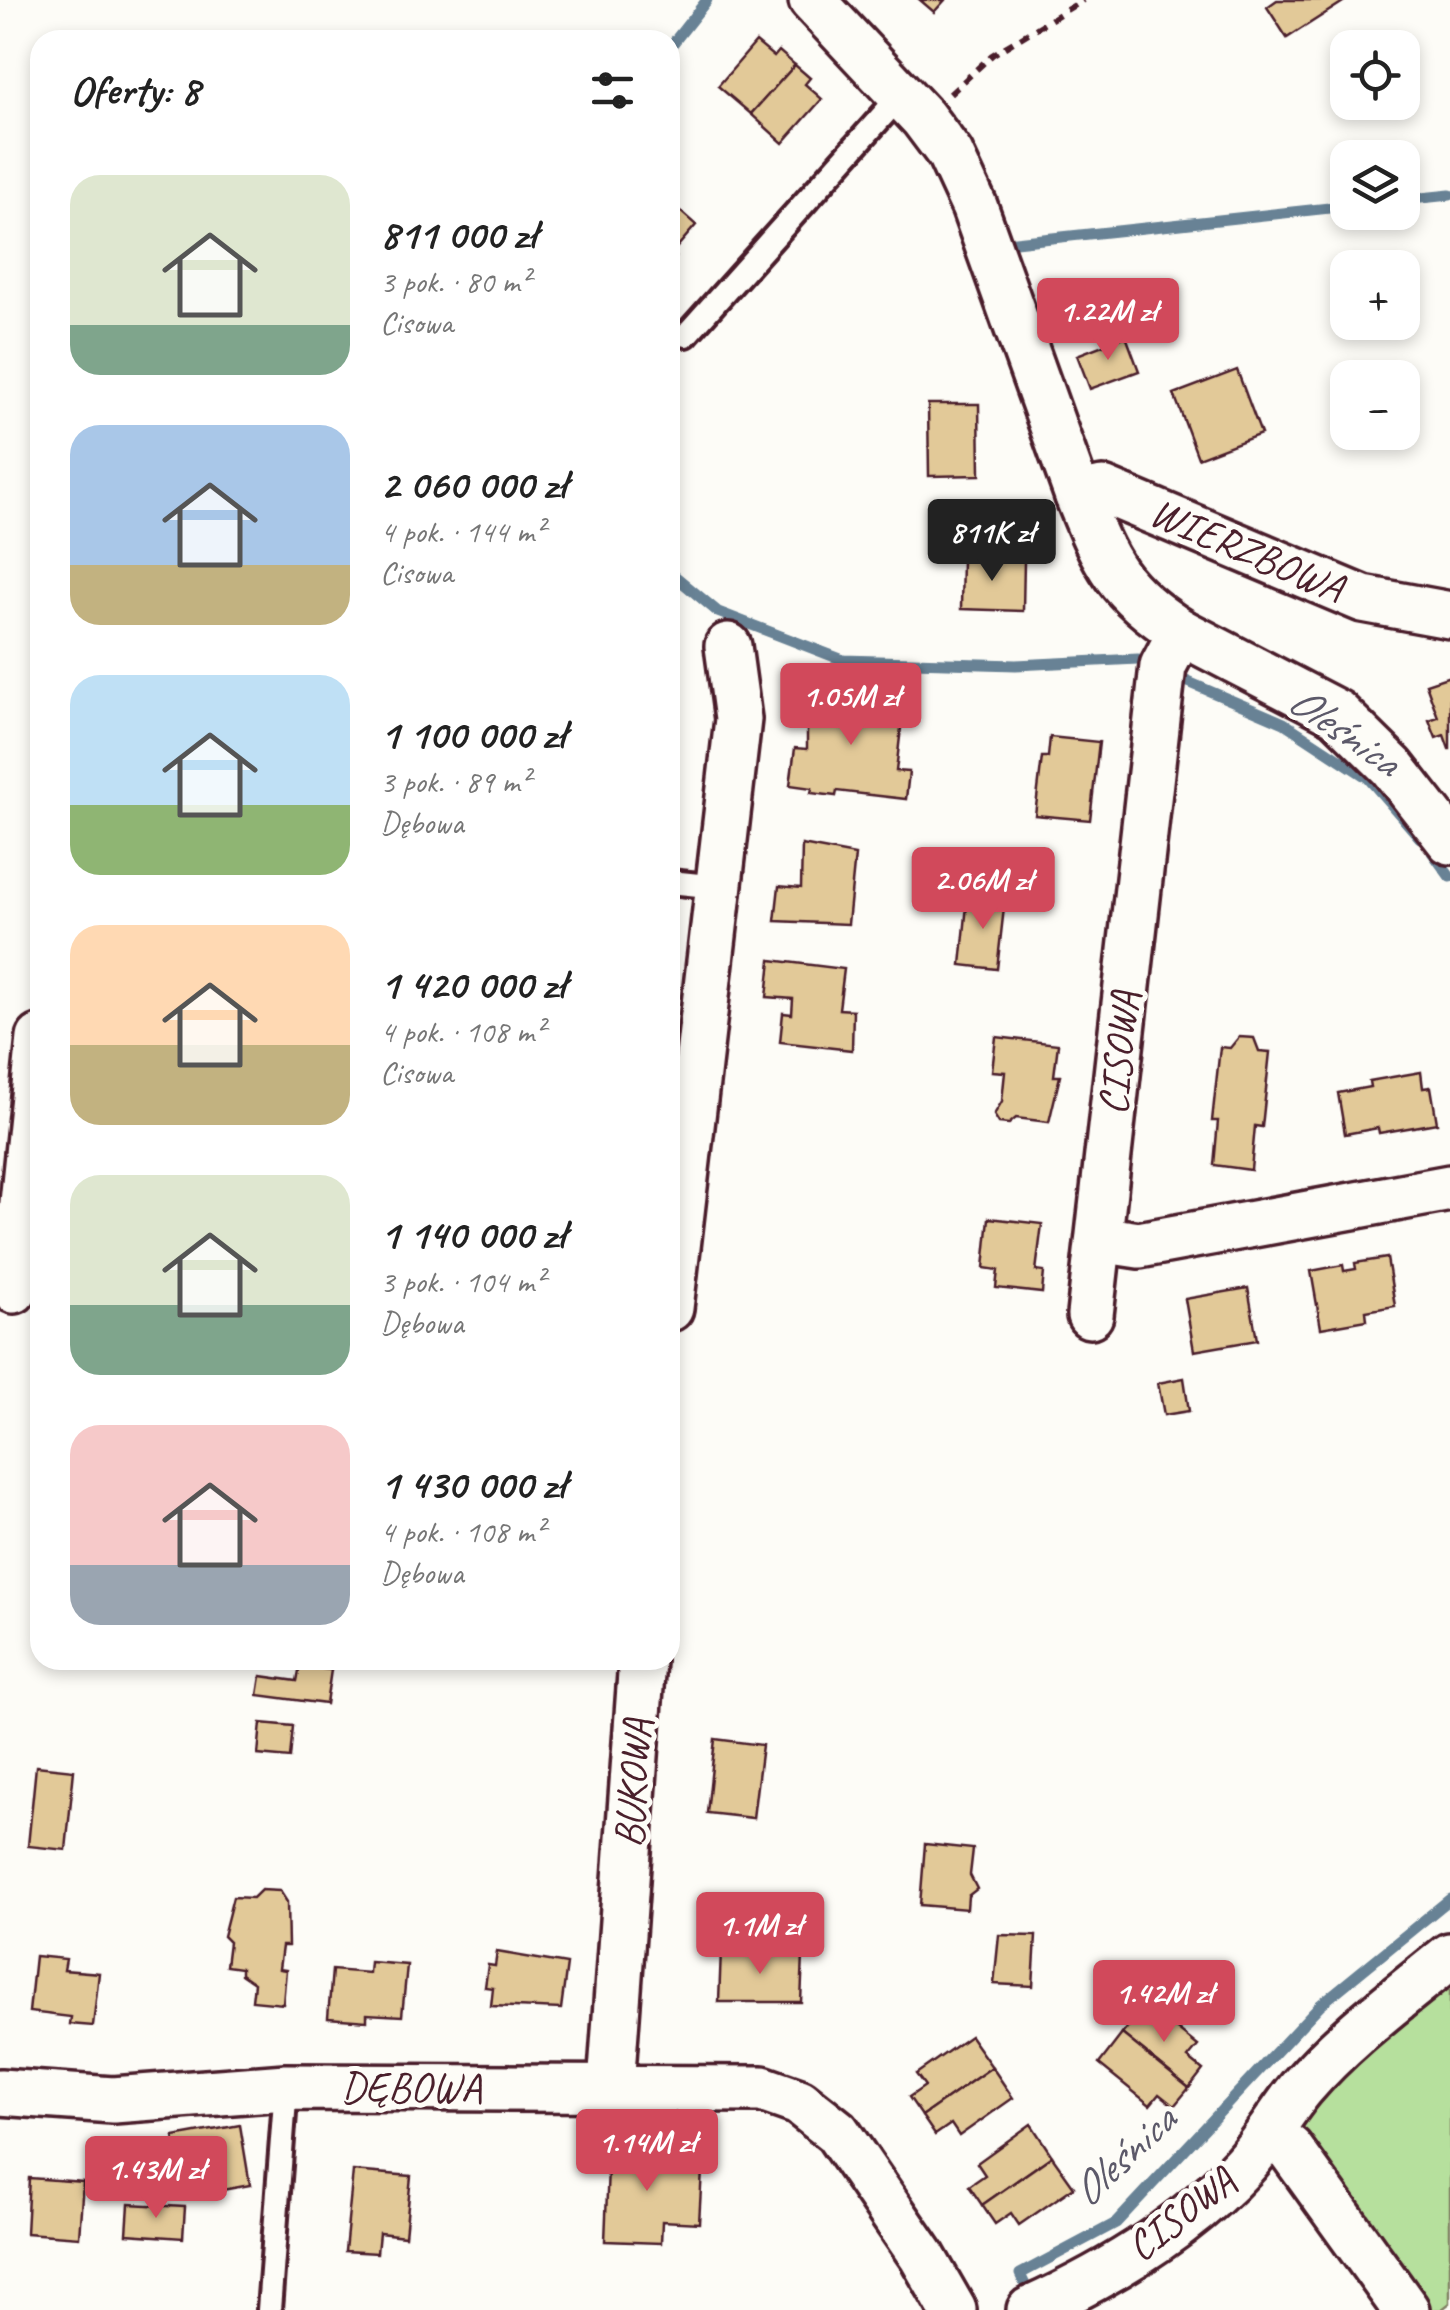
<!DOCTYPE html>
<html lang="pl">
<head>
<meta charset="utf-8">
<style>
	:root { --surface:#fff; --page:#f2f2f2; --text:#222; --muted:#767676; --accent:#d1495b }
	body { margin:0; font-family:Caveat,sans-serif; background:var(--page); color:var(--text); height:100vh; display:flex; flex-direction:column; font-size:38px; white-space:nowrap }
	* { box-sizing:border-box; margin:0 }
	p { font-size:32px; color:var(--muted) }
	.icon { flex:none; width:55px; height:55px; fill:none; stroke:currentColor; stroke-width:2; stroke-linecap:round; stroke-linejoin:round }
	.map { position:relative; flex:1; overflow:hidden }
	.side { position:absolute; left:30px; top:30px; width:650px; height:1640px; display:flex; flex-direction:column; background:var(--surface); border-radius:30px; box-shadow:0 5px 15px #0003 }
	.side>* { flex:none }
	.controls { position:absolute; left:1330px; top:30px; display:grid; gap:20px }
	.controls a { display:grid; place-items:center; width:90px; height:90px; border-radius:20px; background:var(--surface); box-shadow:0 5px 15px #0003; font-size:50px }
	.price { position:absolute; translate:-50% -85px; padding:0 22px; border-radius:10px; background:var(--accent); color:#fff; font-size:32px; line-height:65px; filter:drop-shadow(0 2px 5px #0008) }
	.price::after { content:''; position:absolute; left:50%; top:60px; width:30px; height:22px; margin-left:-15px; background:inherit; clip-path:polygon(0 0,100% 0,50% 100%) }
	.price.current { background:#222; color:#fff }
	ul { padding:0; list-style:none }
	li { display:flex; align-items:center; gap:30px; height:250px; padding:0 40px }
	li span { display:grid; place-items:center; flex:none; width:280px; height:200px; border-radius:30px; color:#555 }
	li>.icon { margin-inline-start:auto }
	span .icon { width:120px; height:120px; fill:#fffc; stroke-width:1 }
	li b { font-size:42px }
	h2 { display:flex; justify-content:space-between; align-items:center; height:120px; padding:0 40px; font-size:42px }
	.map>svg:first-child { display:block }
</style>
</head>
<body>
<div class="map">
<svg width="1450" height="2310" viewBox="0 0 1450 2310">
	<rect width="100%" height="100%" fill="#fdfcf7"/>
	<filter id="ink" filterUnits="userSpaceOnUse"><feTurbulence type="fractalNoise" baseFrequency=".01" numOctaves="2"/><feDisplacementMap in="SourceGraphic" scale="20" xChannelSelector="R" yChannelSelector="G"/><feConvolveMatrix kernelMatrix="1 2 1 2 8 2 1 2 1" color-interpolation-filters="sRGB"/></filter>
	<g filter="url(#ink)">
		<path fill="#b6e09d" stroke="#808064" stroke-width="2.5" d="M1450 1973V2303L1441 2310H1422L1291 2133 1324 2082Z"/>
		<g fill="none" stroke-linecap="round" stroke-linejoin="round">
			<g stroke="#688295" stroke-width="11">
				<path d="M670 47 707 0"/>
				<path d="M1402 200 1450 195"/>
				<path d="M1006 243 1348 206"/>
				<path d="M670 572 718 612 843 660 1016 665 1138 659"/>
				<path d="M1172 675 1284 723 1368 778 1420 838"/>
				<path d="M1432 852 1450 877"/>
				<path d="M1027 2289 1020 2274 1116 2223 1320 2005 1450 1899"/>
			</g>
		</g>
		<g fill="#e2c998" stroke="#4a1f2b" stroke-width="2.5">
			<path d="M920 0H945L934 12Z"/>
			<path d="M1277 0H1341L1343 2 1287 38 1267 7Z"/>
			<path d="M756 42 774 57 779 51 795 65 751 114 718 86Z"/>
			<path d="M795 65 810 78 805 84 822 99 783 143 751 114Z"/>
			<path d="M670 202 696 225 672 253 676 257 670 264Z"/>
			<path d="M1126 336 1139 371 1090 389 1077 355Z"/>
			<path d="M1237 370 1261 434 1198 458 1174 394Z"/>
			<path d="M928 404H979L980 475 929 476Z"/>
			<path d="M962 558 1024 560 1023 611 961 609Z"/>
			<path d="M1450 676V749H1449L1444 735 1436 738 1429 720 1438 717 1426 684Z"/>
			<path d="M807 696 904 702 896 771 909 772 906 799 837 791 836 796 811 793 812 788 790 785 795 748 807 749Z"/>
			<path d="M1050 737 1099 742 1090 820 1035 815 1042 757H1048Z"/>
			<path d="M802 845 855 855 848 924 775 921 779 886 801 888Z"/>
			<path d="M968 895 1005 899 997 969 961 965Z"/>
			<path d="M771 960 844 969 839 1009 853 1010 852 1050 780 1042 783 1013 792 1014 793 999 767 997Z"/>
			<path d="M996 1037 1058 1044 1054 1076H1060L1049 1122 1016 1118 1009 1124 999 1123 994 1115 1002 1101 1005 1072 992 1071Z"/>
			<path d="M1239 1037 1254 1038 1259 1051 1270 1052 1262 1127 1255 1126 1251 1170 1214 1165 1218 1121H1212L1220 1047 1230 1048Z"/>
			<path d="M1421 1072 1423 1088 1431 1087 1437 1123 1379 1133 1378 1128 1345 1134 1338 1093 1370 1087 1369 1081Z"/>
			<path d="M989 1218 1042 1224 1036 1271 1044 1272 1042 1293 996 1288 998 1270 984 1268Z"/>
			<path d="M1387 1258 1395 1306 1366 1311 1367 1320 1321 1328 1311 1271 1343 1265 1344 1271 1356 1269 1355 1263Z"/>
			<path d="M1248 1288 1257 1340 1194 1351 1185 1299Z"/>
			<path d="M1184 1378 1189 1411 1164 1415 1158 1383Z"/>
			<path d="M300 1666 331 1670 326 1704 258 1695 261 1676 297 1681Z"/>
			<path d="M261 1723 293 1726 290 1758 258 1755Z"/>
			<path d="M715 1739 762 1745 753 1818 707 1813Z"/>
			<path d="M36 1766 74 1770 66 1850 28 1846Z"/>
			<path d="M925 1844 973 1849 970 1875 977 1889 968 1896 967 1909 920 1905Z"/>
			<path d="M261 1890 280 1891 287 1902 288 1946H282L279 1969 286 1970 283 2004 252 2001 254 1983 241 1974V1968L226 1966 229 1942 223 1936 233 1897 253 1898Z"/>
			<path d="M999 1935 1036 1936 1033 1986 994 1984Z"/>
			<path d="M721 1950 803 1955 801 2002H719Z"/>
			<path d="M497 1952 567 1964 561 2009 491 2006 493 1988 485 1987 488 1965 495 1966Z"/>
			<path d="M35 1956 66 1959 64 1970 99 1973 93 2026 70 2024 71 2017 29 2012Z"/>
			<path d="M370 1962 407 1965 402 2016 367 2014V2021L328 2018 332 1970 369 1973Z"/>
			<path d="M1147 2005 1198 2046 1188 2058 1203 2070 1189 2088 1122 2034Z"/>
			<path d="M1122 2034 1189 2088 1174 2106 1159 2094 1150 2105 1099 2064Z"/>
			<path d="M970 2036 992 2067 922 2116 909 2097 925 2086 916 2074Z"/>
			<path d="M992 2067 1013 2098 959 2136 951 2124 935 2135 922 2116Z"/>
			<path d="M1031 2124 1052 2156 982 2205 969 2186 985 2175 977 2163Z"/>
			<path d="M240 2125 250 2185 184 2197 174 2137Z"/>
			<path d="M609 2143 665 2146 664 2168 702 2170 699 2223 662 2221 661 2243 605 2241Z"/>
			<path d="M1052 2156 1074 2187 1019 2225 1011 2213 995 2224 982 2205Z"/>
			<path d="M353 2171 411 2176 405 2236 379 2233 377 2253 345 2251Z"/>
			<path d="M29 2178 83 2182 79 2237 26 2233Z"/>
			<path d="M129 2204 185 2207 183 2238 127 2234Z"/>
		</g>
		<g fill="none" stroke-linecap="round" stroke-linejoin="round">
			<defs>
				<g id="service">
					<path d="M686 335 901 95"/>
					<path d="M670 882 718 887"/>
					<path d="M269 2310 286 2087"/>
				</g>
				<g id="minor">
					<path d="M812 0 923 118 950 154 974 206 1078 496 1103 490 1363 599 1450 615"/>
					<path d="M1078 496C1105 564 1118 592 1181 632L1163 666 1090 1315"/>
					<path d="M1181 632 1337 713 1392 767 1450 841"/>
					<path d="M1099 1239 1139 1245 1450 1188"/>
					<path d="M14 1290 40 1038"/>
					<path d="M670 1308 738 719 728 646"/>
					<path d="M611 2086 642 1660"/>
					<path d="M0 2092 113 2100 286 2087 762 2089 799 2102 837 2132 922 2256 953 2310"/>
					<path d="M1269 2133 1290 2149 1406 2310"/>
					<path d="M1030 2310C1107 2275 1185 2229 1243 2166 1265 2142 1281 2112 1302 2087 1345 2037 1400 1997 1450 1956"/>
				</g>
			</defs>
			<use href="#service" stroke="#4a1f2b" stroke-width="30"/>
			<use href="#minor" stroke="#4a1f2b" stroke-width="52"/>
			<path stroke="#4a1f2b" stroke-width="6" stroke-dasharray="10 8" stroke-linecap="butt" d="M950 94 992 55 1083 0"/>
			<use href="#service" stroke="#fdfcf7" stroke-width="22"/>
			<use href="#minor" stroke="#fdfcf7" stroke-width="45"/>
		</g>
	</g>
	<g text-anchor="middle" dominant-baseline="central" stroke-width="10" stroke-linejoin="round" paint-order="stroke">
		<g font-size="42" fill="#4a1f2b" stroke="#fdfcf7">
			<text transform="translate(1247 550) rotate(23)">WIERZBOWA</text>
			<text transform="translate(1119 1053) rotate(-84)">CISOWA</text>
			<text transform="translate(633 1783) rotate(-86)">BUKOWA</text>
			<text x="411" y="2087">DĘBOWA</text>
			<text transform="translate(1181 2214) rotate(-38)">CISOWA</text>
		</g>
		<g font-size="45" font-style="italic" fill="#5c5969" stroke="#fdfcf7">
			<text transform="translate(1344 730) rotate(35)">Oleśnica</text>
			<text transform="translate(1123 2156) rotate(-43)">Oleśnica</text>
		</g>
	</g>
</svg>
<div class="controls">
<a><svg class="icon" aria-label="locate" viewBox="0 0 24 24"><circle cx="12" cy="12" r="6"/><path d="M12 2v4M12 18v4M2 12h4M18 12h4"/></svg></a>
<a><svg class="icon" aria-label="layers" viewBox="0 0 24 24"><path d="M12 4l9 5-9 5-9-5zM3 14l9 5 9-5"/></svg></a>
<a>+</a>
<a>−</a>
</div>
<b class="price" style="left:1108px;top:363px">1.22M zł</b>
<b class="price current" style="left:992px;top:584px">811K zł</b>
<b class="price" style="left:851px;top:748px">1.05M zł</b>
<b class="price" style="left:983px;top:932px">2.06M zł</b>
<b class="price" style="left:760px;top:1977px">1.1M zł</b>
<b class="price" style="left:1164px;top:2045px">1.42M zł</b>
<b class="price" style="left:647px;top:2194px">1.14M zł</b>
<b class="price" style="left:156px;top:2221px">1.43M zł</b>
<section class="side">
<h2>Oferty: 8<svg class="icon" aria-label="filters" viewBox="0 0 24 24"><path d="M4 7h16M4 17h16"/><circle cx="9" cy="7" r="2"/><circle cx="15" cy="17" r="2"/></svg></h2>
<ul>
<li><span style="background:linear-gradient(#dfe7d0 75%,#7fa58c 0)"><svg class="icon" aria-label="home" viewBox="0 0 24 24"><path d="M3 11l9-7 9 7M6 9v11h12V9"/></svg></span><div><b>811 000 zł</b><p>3 pok. · 80 m²</p><p>Cisowa</p></div></li>
<li><span style="background:linear-gradient(#a9c7e8 70%,#c2b280 0)"><svg class="icon" aria-label="home" viewBox="0 0 24 24"><path d="M3 11l9-7 9 7M6 9v11h12V9"/></svg></span><div><b>2 060 000 zł</b><p>4 pok. · 144 m²</p><p>Cisowa</p></div></li>
<li><span style="background:linear-gradient(#bfe0f5 65%,#8fb573 0)"><svg class="icon" aria-label="home" viewBox="0 0 24 24"><path d="M3 11l9-7 9 7M6 9v11h12V9"/></svg></span><div><b>1 100 000 zł</b><p>3 pok. · 89 m²</p><p>Dębowa</p></div></li>
<li><span style="background:linear-gradient(#ffd9b3 60%,#c2b280 0)"><svg class="icon" aria-label="home" viewBox="0 0 24 24"><path d="M3 11l9-7 9 7M6 9v11h12V9"/></svg></span><div><b>1 420 000 zł</b><p>4 pok. · 108 m²</p><p>Cisowa</p></div></li>
<li><span style="background:linear-gradient(#dfe7d0 65%,#7fa58c 0)"><svg class="icon" aria-label="home" viewBox="0 0 24 24"><path d="M3 11l9-7 9 7M6 9v11h12V9"/></svg></span><div><b>1 140 000 zł</b><p>3 pok. · 104 m²</p><p>Dębowa</p></div></li>
<li><span style="background:linear-gradient(#f6c9c9 70%,#9aa5b1 0)"><svg class="icon" aria-label="home" viewBox="0 0 24 24"><path d="M3 11l9-7 9 7M6 9v11h12V9"/></svg></span><div><b>1 430 000 zł</b><p>4 pok. · 108 m²</p><p>Dębowa</p></div></li>
</ul>
</section>
</div>
</body>
</html>
